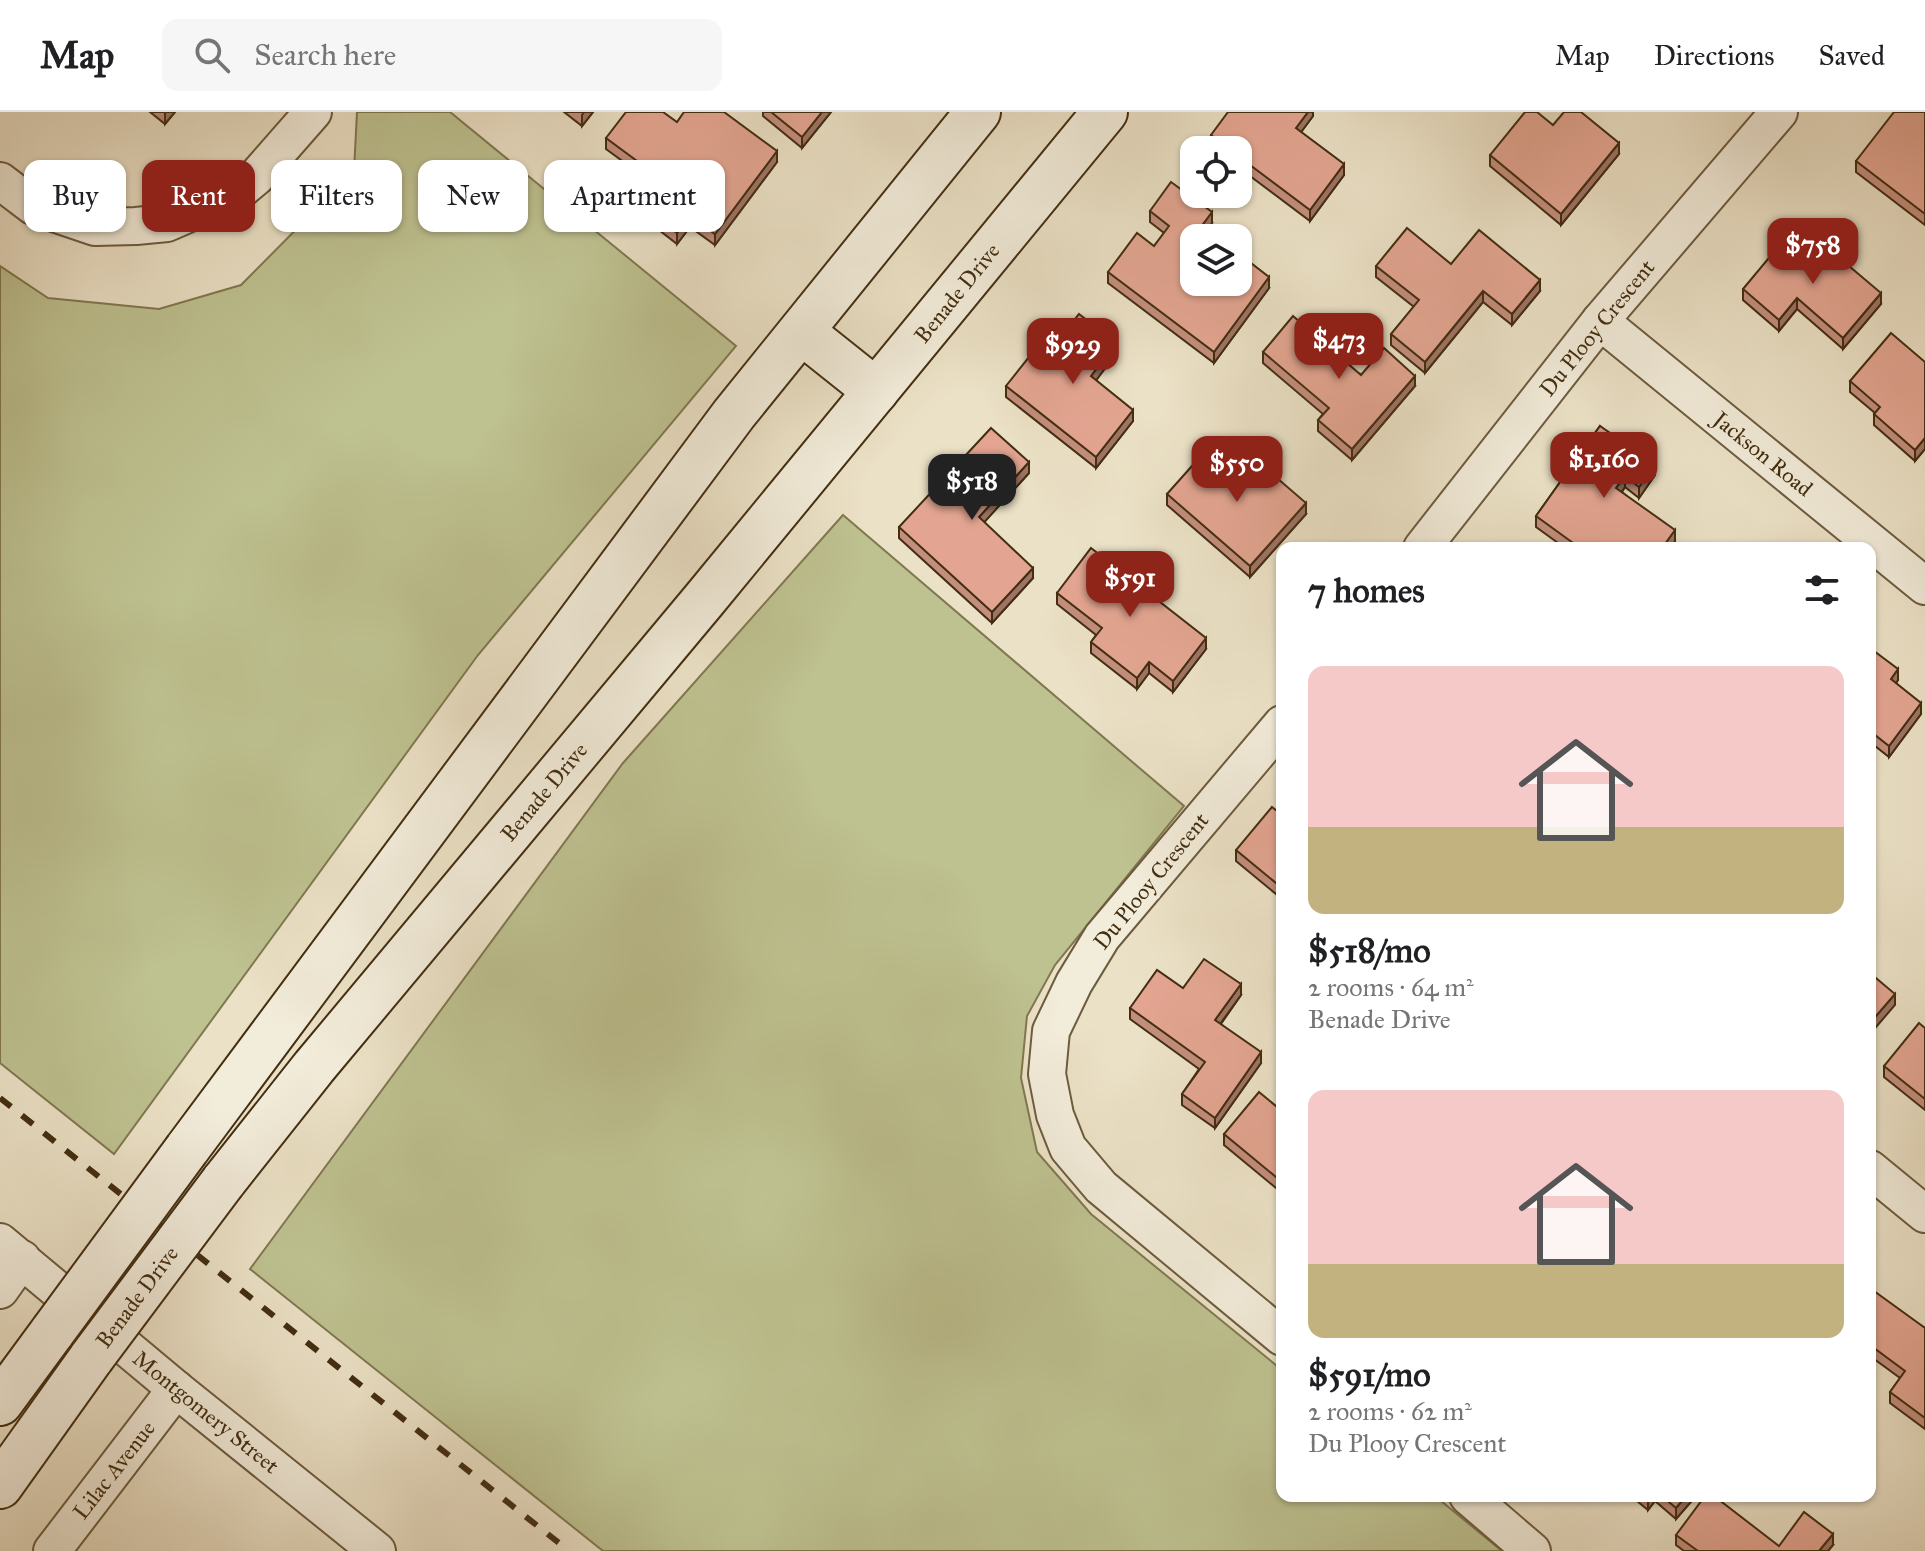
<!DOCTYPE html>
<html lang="en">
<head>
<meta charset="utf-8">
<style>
	:root { --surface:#fff; --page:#f6f6f6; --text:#202124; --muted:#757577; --line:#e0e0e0; --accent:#8f2418 }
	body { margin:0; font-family:"IM FELL Great Primer",serif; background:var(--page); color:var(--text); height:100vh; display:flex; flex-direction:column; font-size:30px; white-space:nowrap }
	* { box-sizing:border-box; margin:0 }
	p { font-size:26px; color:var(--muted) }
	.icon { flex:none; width:44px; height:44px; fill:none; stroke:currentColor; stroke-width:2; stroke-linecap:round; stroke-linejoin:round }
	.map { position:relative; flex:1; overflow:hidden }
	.sheet { position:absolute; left:1276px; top:430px; width:600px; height:960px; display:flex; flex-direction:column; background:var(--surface); border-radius:16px; box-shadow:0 2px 6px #0004 }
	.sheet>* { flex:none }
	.banner { position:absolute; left:24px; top:48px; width:760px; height:72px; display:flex; gap:16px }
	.controls { position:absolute; left:1180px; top:24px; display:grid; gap:16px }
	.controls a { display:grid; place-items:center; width:72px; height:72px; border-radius:16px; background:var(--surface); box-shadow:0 2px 6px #0004; font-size:40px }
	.price { position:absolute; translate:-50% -68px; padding:0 18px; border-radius:16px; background:var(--accent); color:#fff; font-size:26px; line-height:52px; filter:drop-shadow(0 2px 4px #0008) }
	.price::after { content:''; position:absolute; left:50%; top:48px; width:24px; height:18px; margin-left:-12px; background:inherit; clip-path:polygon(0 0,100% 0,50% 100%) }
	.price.selected { background:#222; color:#fff }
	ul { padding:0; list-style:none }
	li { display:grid; align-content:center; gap:16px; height:424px; padding:0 32px }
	li span { display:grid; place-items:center; height:248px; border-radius:16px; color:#555 }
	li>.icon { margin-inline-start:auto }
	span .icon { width:144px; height:144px; fill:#fffc; stroke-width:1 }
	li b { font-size:34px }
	h2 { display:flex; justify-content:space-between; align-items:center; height:96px; padding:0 32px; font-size:34px }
	.pill { padding:0 28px; border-radius:16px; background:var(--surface); box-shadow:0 2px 6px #0004; font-size:28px; line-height:72px }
	.pill.selected { background:var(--accent); color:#fff }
	header { display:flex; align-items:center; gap:48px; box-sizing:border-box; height:112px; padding:0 40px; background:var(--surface); border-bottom:2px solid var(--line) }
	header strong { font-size:38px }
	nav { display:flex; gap:44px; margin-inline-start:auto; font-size:28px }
	.search { width:560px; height:72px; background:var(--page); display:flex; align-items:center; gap:20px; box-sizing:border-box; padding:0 28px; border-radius:16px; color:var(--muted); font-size:30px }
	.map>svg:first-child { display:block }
</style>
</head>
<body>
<header>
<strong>Map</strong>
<div class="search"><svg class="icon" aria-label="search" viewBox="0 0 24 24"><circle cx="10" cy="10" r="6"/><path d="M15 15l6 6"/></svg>Search here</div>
<nav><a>Map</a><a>Directions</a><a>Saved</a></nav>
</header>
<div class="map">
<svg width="1925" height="1439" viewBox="0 0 1925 1439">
	<rect width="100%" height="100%" fill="#ebe1c6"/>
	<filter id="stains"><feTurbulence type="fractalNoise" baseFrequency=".0025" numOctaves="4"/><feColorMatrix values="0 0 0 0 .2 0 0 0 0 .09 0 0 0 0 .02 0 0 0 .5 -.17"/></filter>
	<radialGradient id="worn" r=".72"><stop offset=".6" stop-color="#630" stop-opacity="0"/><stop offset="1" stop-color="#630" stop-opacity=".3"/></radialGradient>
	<g fill="#bec190" stroke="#807850" stroke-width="2">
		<path d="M357 0H450L736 234 478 543 114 1042 0 951V154L48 186 159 197 241 173 354 59Z"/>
		<path d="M843 403 1184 694 1055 853 1027 904 1021 966 1037 1040 1091 1102 1282 1258V1384H1435L1502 1439H603L250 1157 623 651Z"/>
	</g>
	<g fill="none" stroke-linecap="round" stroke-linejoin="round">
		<defs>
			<g id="street">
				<path d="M0 69 33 94 95 115 136 114 167 111 238 80 256 65 313 0"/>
				<path d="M1600 209 1925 474"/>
				<path d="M1422 436 1600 209 1779 0"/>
				<path d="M1282 612 1102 825 1074 871 1051 919 1047 962 1055 1003 1068 1036 1101 1075 1282 1225"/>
				<path d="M1870 1057 1925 1102"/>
				<path d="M0 1130 176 1277 377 1439"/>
				<path d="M0 1178 22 1147"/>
				<path d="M1468 1384 1532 1439"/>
				<path d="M52 1439 176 1277"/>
			</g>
			<g id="secondary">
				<path d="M802 220 876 279"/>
				<path d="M187 1037 734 302 978 0"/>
				<path d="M223 1070 314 955 704 488 1105 0"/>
				<path d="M0 1291 53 1219"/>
				<path d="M0 1374 92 1245"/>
			</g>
		</defs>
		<use href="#street" stroke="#6d5b3e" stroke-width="40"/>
		<use href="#secondary" stroke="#432e11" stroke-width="48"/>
		<use href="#street" stroke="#f2ecda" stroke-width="36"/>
		<use href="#secondary" stroke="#f2ecda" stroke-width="44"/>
		<path stroke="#432e11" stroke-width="6" stroke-dasharray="14 14" stroke-linecap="butt" d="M0 986 569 1439"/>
		<defs>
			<g id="secondary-bridge">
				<path d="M53 1219 187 1037"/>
				<path d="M92 1245 223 1070"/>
			</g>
		</defs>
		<use href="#secondary-bridge" stroke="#432e11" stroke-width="48" stroke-linecap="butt"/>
		<use href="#secondary-bridge" stroke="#f2ecda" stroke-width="44"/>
	</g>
	<g fill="#c38e7d" stroke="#432e11" stroke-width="2">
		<path d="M150 0H175L165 12Z"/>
		<path d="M564 0H593L582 14Z"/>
		<path d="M763 0H831L802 36 763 4Z"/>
		<path d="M1313 0V4L1301 20 1344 63 1310 109 1238 55V38H1215L1211 34V23Z"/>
		<path d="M1925 0V113L1856 60V49Z"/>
		<path d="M677 10 777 50 715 133 690 115 677 132 645 107V96L659 76 606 37V26Z"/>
		<path d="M1553 13 1619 42 1561 113 1490 54V43Z"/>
		<path d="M1150 99 1212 111 1201 126H1194V135L1188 143 1194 170 1269 176 1214 251 1108 171V160L1154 134 1164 121 1150 110Z"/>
		<path d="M1802 145 1881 192 1843 237 1797 197 1779 219 1743 188V177Z"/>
		<path d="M1451 152 1540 179 1512 213 1483 190 1425 261 1391 233V222L1414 195 1376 165V154Z"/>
		<path d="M1051 238 1116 242 1096 268 1133 309 1096 356 1006 285V274Z"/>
		<path d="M1263 240 1415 274 1352 348 1318 319V308L1323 302 1263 251Z"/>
		<path d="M1925 250V337L1915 349 1874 313V302L1875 301 1850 280V269Z"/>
		<path d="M1600 314 1655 363 1639 386 1625 375 1622 380 1675 429 1670 436H1565L1536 415V404Z"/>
		<path d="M1029 361 984 410 1033 466 992 511 899 426V415Z"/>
		<path d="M1167 382 1306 402 1250 465 1167 393Z"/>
		<path d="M1057 481 1206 537 1173 580 1149 561 1137 577 1091 541V530L1096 523 1057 492Z"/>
		<path d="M1870 536 1898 568 1896 571 1921 602 1889 645 1870 630Z"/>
		<path d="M1282 703V787L1236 749V738Z"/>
		<path d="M1183 876 1241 883 1221 912 1261 951 1215 1016 1182 993V982L1199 957 1130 907V896Z"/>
		<path d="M1925 916V998L1884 965V954Z"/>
		<path d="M1282 999V1081L1224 1033V1022Z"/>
		<path d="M1870 1185 1925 1216V1317L1890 1291V1280L1900 1266 1870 1244Z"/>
		<path d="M1631 1384H1696L1676 1407 1655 1389 1648 1398Z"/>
		<path d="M1676 1423 1779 1434 1833 1433 1828 1439H1684L1676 1433Z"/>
	</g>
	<g fill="#9f7466" stroke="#432e11" stroke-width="2">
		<path d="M166 0H175L165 12V1Z"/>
		<path d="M584 0H593L582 14V3Z"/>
		<path d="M822 0H831L802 36V25Z"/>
		<path d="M1308 0H1313V4L1296 27V16Z"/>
		<path d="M1619 31V42L1561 113V102Z"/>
		<path d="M777 39V50L715 133V122Z"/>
		<path d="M1344 52V63L1310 109V98Z"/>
		<path d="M1212 100V111L1201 126H1194V135L1183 150V139Z"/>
		<path d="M690 104V115L677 132V121Z"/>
		<path d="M1269 165V176L1214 251V240Z"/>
		<path d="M1540 168V179L1512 213V202Z"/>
		<path d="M1483 179V190L1425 261V250Z"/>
		<path d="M1881 181V192L1843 237V226Z"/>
		<path d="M1797 186V197L1779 219V208Z"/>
		<path d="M1116 231V242L1091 275V264Z"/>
		<path d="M1415 264V274L1352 348V337Z"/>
		<path d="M1133 298V309L1096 356V345Z"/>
		<path d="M1925 326V337L1915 349V338Z"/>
		<path d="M1029 350V361L979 416V405Z"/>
		<path d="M1655 352V363L1639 386V375Z"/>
		<path d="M1625 364V375L1616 387V376Z"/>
		<path d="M1306 391V402L1250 465V454Z"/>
		<path d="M1675 418V429L1670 436H1662Z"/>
		<path d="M1033 456V466L992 511V500Z"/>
		<path d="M1206 526V537L1173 580V569Z"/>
		<path d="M1149 550V561L1137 577V566Z"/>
		<path d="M1898 557V568L1891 578V567Z"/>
		<path d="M1921 591V602L1889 645V634Z"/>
		<path d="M1241 872V883L1215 919V908Z"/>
		<path d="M1895 882V893L1870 922V911Z"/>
		<path d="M1261 940V951L1215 1016V1006Z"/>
		<path d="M1650 1384H1655V1389L1648 1398V1387Z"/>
		<path d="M1686 1384H1696L1676 1407V1396Z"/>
		<path d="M1833 1422V1433L1828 1439H1819Z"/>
	</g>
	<g fill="#e3a591" stroke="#432e11" stroke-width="2">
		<path d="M626 0H663L677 10 684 0H724L777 39 715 122 690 104 677 121 645 96 664 69 606 26Z"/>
		<path d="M771 0H822L802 25Z"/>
		<path d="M1228 0H1308L1296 16 1344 52 1310 98 1238 44V38H1230L1211 23Z"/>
		<path d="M1525 0H1537L1553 13 1564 0H1581L1619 31 1561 102 1490 43Z"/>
		<path d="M1894 0H1925V102L1856 49Z"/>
		<path d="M1171 70 1212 100 1183 139 1194 147V170H1238V141L1269 165 1214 240 1108 160 1137 121 1154 134 1169 114 1150 99Z"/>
		<path d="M1407 116 1451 152 1479 118 1540 168 1512 202 1483 179 1425 250 1391 222 1419 188 1376 154Z"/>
		<path d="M1817 127 1881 181 1843 226 1797 186 1779 208 1743 177 1783 129 1802 145Z"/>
		<path d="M1079 202 1116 231 1091 264 1133 298 1096 345 1006 274 1041 230 1051 238Z"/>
		<path d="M1293 204 1361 263 1384 236 1415 264 1352 337 1318 308 1329 296 1263 240Z"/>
		<path d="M1891 221 1925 250V326L1915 338 1874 302 1880 295 1850 269Z"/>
		<path d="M1600 314 1655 352 1639 375 1625 364 1616 376 1675 418 1662 436H1580L1536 404Z"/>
		<path d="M991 316 1029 350 979 405 1033 456 992 500 899 415Z"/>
		<path d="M1208 336 1242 364 1256 348 1306 391 1250 454 1167 382Z"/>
		<path d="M1091 436 1206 526 1173 569 1149 550 1137 566 1091 530 1102 516 1057 481Z"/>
		<path d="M1870 536 1898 557 1891 567 1921 591 1889 634 1870 619Z"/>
		<path d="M1272 695 1282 703V776L1236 738Z"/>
		<path d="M1204 847 1241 872 1215 908 1261 940 1215 1006 1182 982 1205 950 1130 896 1157 858 1183 876Z"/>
		<path d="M1870 861 1895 882 1870 911Z"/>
		<path d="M1919 911 1925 916V987L1884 954Z"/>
		<path d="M1259 980 1282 999V1070L1224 1022Z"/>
		<path d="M1874 1179 1925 1216V1306L1890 1280 1905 1259 1870 1233V1185Z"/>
		<path d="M1662 1384H1686L1676 1396Z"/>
		<path d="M1705 1384H1714L1779 1434 1804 1400 1833 1422 1819 1439H1698L1676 1423Z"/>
	</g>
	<g text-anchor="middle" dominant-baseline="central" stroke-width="8" stroke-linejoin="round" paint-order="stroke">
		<g font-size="22" fill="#432e11" stroke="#f2ecda">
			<text transform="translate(957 181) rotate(-51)">Benade Drive</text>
			<text transform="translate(1597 216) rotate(-51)">Du Plooy Crescent</text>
			<text transform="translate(1763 342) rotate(39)">Jackson Road</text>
			<text transform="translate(544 680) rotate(-50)">Benade Drive</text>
			<text transform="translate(1151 769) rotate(-51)">Du Plooy Crescent</text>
			<text transform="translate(137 1185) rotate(-53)">Benade Drive</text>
			<text transform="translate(206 1300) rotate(39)">Montgomery Street</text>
			<text transform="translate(114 1358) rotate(-52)">Lilac Avenue</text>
		</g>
	</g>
	<rect width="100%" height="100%" filter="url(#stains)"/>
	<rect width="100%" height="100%" fill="url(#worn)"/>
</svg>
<div class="controls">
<a><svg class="icon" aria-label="locate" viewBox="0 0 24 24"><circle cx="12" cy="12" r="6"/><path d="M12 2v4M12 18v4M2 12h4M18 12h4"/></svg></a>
<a><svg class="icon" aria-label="layers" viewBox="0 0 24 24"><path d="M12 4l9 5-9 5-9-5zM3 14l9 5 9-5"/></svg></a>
</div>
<b class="price" style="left:1813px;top:174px">$758</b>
<b class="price" style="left:1339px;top:269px">$473</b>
<b class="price" style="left:1073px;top:274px">$929</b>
<b class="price" style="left:1604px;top:388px">$1,160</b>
<b class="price" style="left:1237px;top:392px">$550</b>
<b class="price selected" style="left:972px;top:410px">$518</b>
<b class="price" style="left:1130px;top:507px">$591</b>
<div class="banner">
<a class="pill">Buy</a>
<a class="pill selected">Rent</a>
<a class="pill">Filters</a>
<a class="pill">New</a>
<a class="pill">Apartment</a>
</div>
<section class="sheet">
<h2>7 homes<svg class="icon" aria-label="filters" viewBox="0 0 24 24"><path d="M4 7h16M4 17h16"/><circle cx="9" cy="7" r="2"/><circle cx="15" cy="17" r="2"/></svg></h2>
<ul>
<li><span style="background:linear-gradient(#f6c9c9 65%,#c2b280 0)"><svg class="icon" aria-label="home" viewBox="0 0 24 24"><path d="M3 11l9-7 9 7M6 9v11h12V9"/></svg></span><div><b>$518/mo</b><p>2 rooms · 64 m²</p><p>Benade Drive</p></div></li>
<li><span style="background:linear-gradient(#f6c9c9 70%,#c2b280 0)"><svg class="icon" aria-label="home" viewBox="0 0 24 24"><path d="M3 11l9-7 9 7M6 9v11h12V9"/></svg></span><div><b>$591/mo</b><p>2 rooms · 62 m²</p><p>Du Plooy Crescent</p></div></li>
</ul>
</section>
</div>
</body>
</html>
